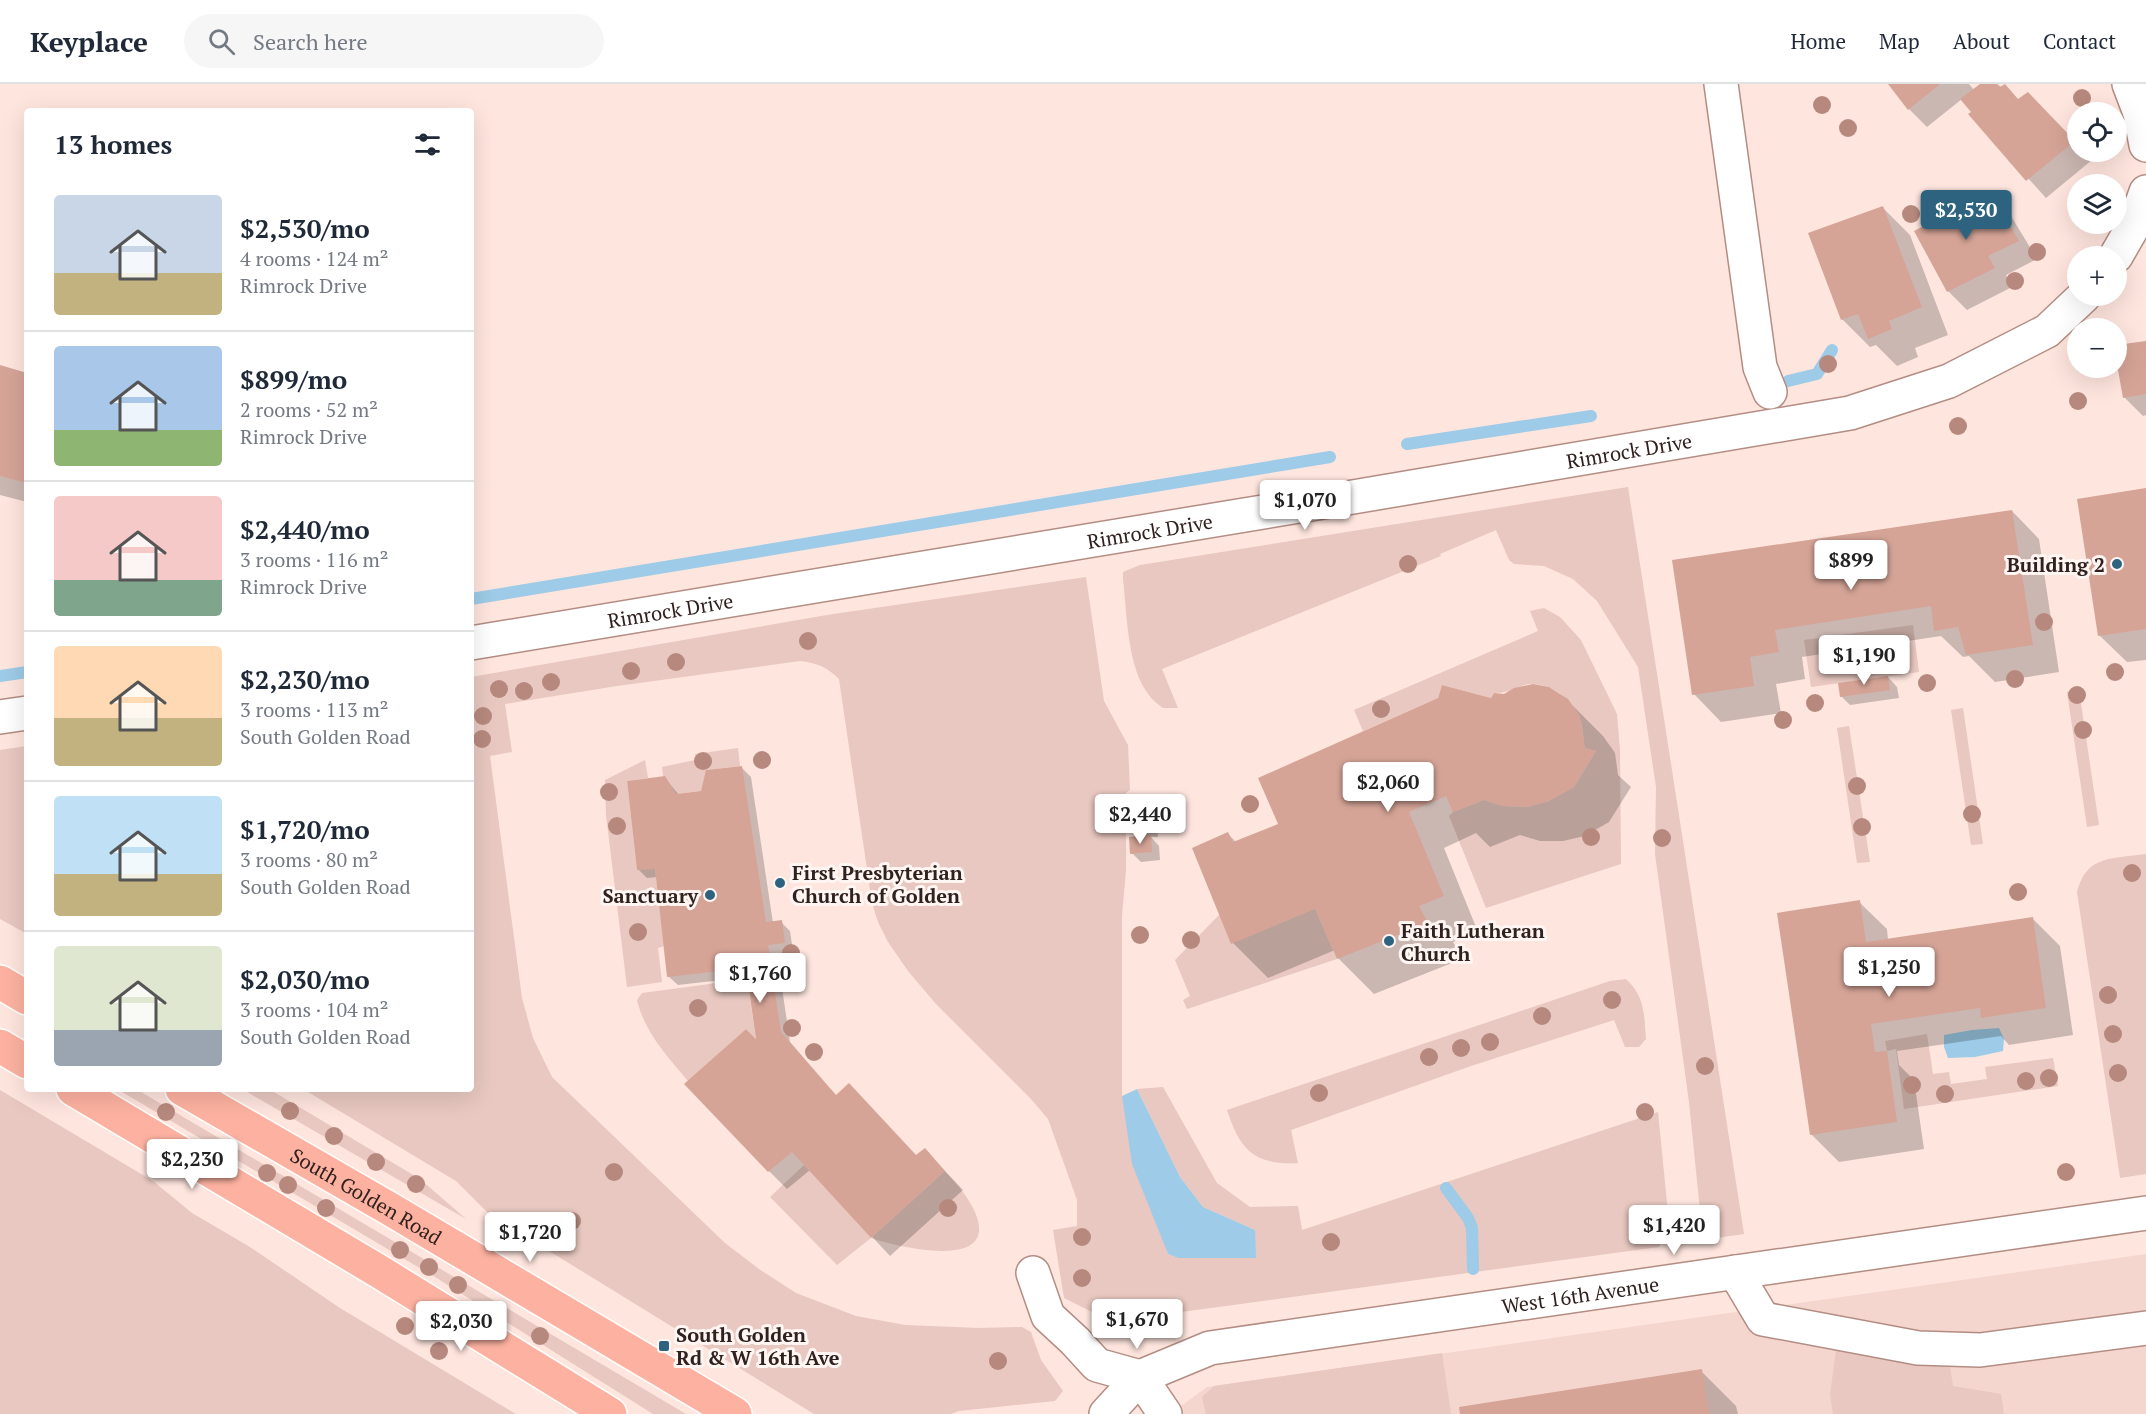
<!DOCTYPE html>
<html lang="en">
<head>
<meta charset="utf-8">
<style>
	:root { --surface:#fff; --page:#f6f6f7; --text:#1f2937; --muted:#747a83; --line:#e0e1e3; --accent:#2e637f }
	body { margin:0; font-family:"PT Serif",serif; background:var(--page); color:var(--text); height:100vh; display:flex; flex-direction:column; font-size:22px; white-space:nowrap }
	* { box-sizing:border-box; margin:0 }
	p { font-size:20px; color:var(--muted) }
	.icon { flex:none; width:33px; height:33px; fill:none; stroke:currentColor; stroke-width:2; stroke-linecap:round; stroke-linejoin:round }
	.map { position:relative; flex:1; overflow:hidden }
	.panel { position:absolute; left:24px; top:24px; width:450px; height:984px; display:flex; flex-direction:column; background:var(--surface); border-radius:6px; box-shadow:0 6px 24px #0002 }
	.panel>* { flex:none }
	.fabs { position:absolute; left:2067px; top:18px; display:grid; gap:12px }
	.fabs a { display:grid; place-items:center; width:60px; height:60px; border-radius:50%; background:var(--surface); box-shadow:0 6px 24px #0002; font-size:30px }
	.price { position:absolute; translate:-50% -51px; padding:0 14px; border-radius:6px; background:#fff; color:#222; font-size:20px; line-height:39px; filter:drop-shadow(0 2px 3px #0008) }
	.price::after { content:''; position:absolute; left:50%; top:36px; width:18px; height:14px; margin-left:-9px; background:inherit; clip-path:polygon(0 0,100% 0,50% 100%) }
	.price.active { background:var(--accent); color:#fff }
	ul { padding:0; list-style:none }
	li { display:flex; align-items:center; gap:18px; height:150px; padding:0 30px }
	li+li { border-top:2px solid var(--line) }
	li span { display:grid; place-items:center; flex:none; width:168px; height:120px; border-radius:6px; color:#555 }
	li>.icon { margin-inline-start:auto }
	span .icon { width:72px; height:72px; fill:#fffc; stroke-width:1 }
	li b { font-size:26px }
	h2 { display:flex; justify-content:space-between; align-items:center; height:72px; padding:0 30px; font-size:26px }
	header { display:flex; align-items:center; gap:36px; box-sizing:border-box; height:84px; padding:0 30px; background:var(--surface); border-bottom:2px solid var(--line) }
	header strong { font-size:28px }
	nav { display:flex; gap:33px; margin-inline-start:auto; font-size:21px }
	.search { width:420px; height:54px; background:var(--page); display:flex; align-items:center; gap:15px; box-sizing:border-box; padding:0 21px; border-radius:33px; color:var(--muted); font-size:22px }
	.map>svg:first-child { display:block }
</style>
</head>
<body>
<header>
<strong>Keyplace</strong>
<div class="search"><svg class="icon" aria-label="search" viewBox="0 0 24 24"><circle cx="10" cy="10" r="6"/><path d="M15 15l6 6"/></svg>Search here</div>
<nav><a>Home</a><a>Map</a><a>About</a><a>Contact</a></nav>
</header>
<div class="map">
<svg width="2146" height="1330" viewBox="0 0 2146 1330">
	<rect width="100%" height="100%" fill="#fee5de"/>
	<path fill="#f4d6cf" d="M2146 1170V1330H1170L1207 1303Z"/>
	<g fill="#e8c8c0">
		<path d="M1628 403 1744 1150 1703 1156 1689 1018 1655 770 1656 703 1638 583 1597 517 1573 495 1544 482 1514 480 1509 476 1496 446 1440 470 1441 472 1162 585 1178 624H1163C1158 620 1152 616 1149 611 1127 584 1127 529 1123 495V488L1140 481Z"/>
		<path d="M1086 493 1104 617 1128 661 1130 706 1126 709V786L1122 832V1012L1168 1170 1178 1174H1255V1146L1203 1123 1180 1093 1137 1005 1163 1003 1217 1099 1250 1123 1298 1122 1302 1146 1658 1028 1669 1139 1659 1163 1174 1229 1155 1237 1130 1239 1120 1247 1100 1232 1064 1214 1053 1146 1077 1142V1116L1048 1035 1031 1015 936 920 908 887 888 858 878 838 872 819 839 595C827 583 817 579 800 577L617 602 505 620 512 668 490 672 522 914 533 954 552 993 725 1159 759 1185 796 1209 856 1232 905 1241 978 1244 1022 1243 1031 1248 1041 1276 1063 1307 1055 1317 959 1327 951 1330H814L489 1130 456 1097 303 1005H471V593L827 531Z"/>
		<path d="M1544 524 1560 533 1581 556 1617 630 1620 666 1621 780 1486 824 1449 732 1453 728 1484 716 1503 722 1527 723 1549 717 1574 703 1596 667 1585 664C1583 654 1583 641 1579 632 1571 614 1550 599 1530 600 1517 602 1508 610 1494 609L1491 614 1442 601 1438 614 1363 647 1354 626 1538 547 1530 527Z"/>
		<path d="M1913 541 1919 588 1811 603 1804 556Z"/>
		<path d="M2079 606 2099 741 2087 743 2067 608Z"/>
		<path d="M1963 624 1983 760 1971 761 1951 626Z"/>
		<path d="M1849 642 1870 778 1857 779 1837 644Z"/>
		<path d="M27 662V850L0 835V666Z"/>
		<path d="M738 664 740 682 707 686 701 707 676 710 665 693H663L662 683 695 676V670Z"/>
		<path d="M645 676 648 694 627 697 637 785H655L664 862 658 864 662 898 627 903 606 731 605 696Z"/>
		<path d="M2146 770V1090L2120 1094 2077 808C2087 770 2113 775 2146 770Z"/>
		<path d="M1315 825 1337 875 1187 925 1183 916 1190 912 1175 876 1219 831Z"/>
		<path d="M747 895 756 955 746 945 688 997C667 972 645 949 637 916L642 909Z"/>
		<path d="M1626 895C1645 912 1644 931 1646 955L1639 963H1625L1614 936 1471 982 1291 1046 1298 1079C1254 1081 1240 1066 1227 1026L1610 897Z"/>
		<path d="M1927 950 1933 990 1949 988 1951 1000 1987 995 1985 983 2053 974 2058 1002 1904 1025 1896 965 1887 967 1885 957Z"/>
		<path d="M117 1005H136L686 1330H653L435 1193Z"/>
		<path d="M242 1005H269L420 1095 466 1135Z"/>
		<path d="M0 1006 153 1097 192 1129 250 1163 340 1224 516 1330H0Z"/>
		<path d="M804 1081 871 1154 945 1087C958 1101 980 1126 979 1146 978 1183 891 1161 871 1154L837 1181 770 1113Z"/>
		<path d="M1836 1266 1950 1282 1953 1302 2001 1310 2004 1330H1833L1830 1311Z"/>
		<path d="M1442 1269 1451 1330H1206L1202 1313 1214 1302Z"/>
	</g>
	<g fill="#9ecbe7">
		<path d="M1999 944 2004 955 2003 967 1975 973 1948 974 1944 963V951L1972 946Z"/>
		<path d="M1137 1005 1180 1093 1203 1123 1255 1146 1256 1174H1178L1168 1170 1132 1080 1122 1012Z"/>
	</g>
	<g fill="#0003">
		<path d="M1890 0H1969L1974 6 1982 0H1997L2019 16 2027 10 2078 61V68H2084L2092 76 2046 114 1970 30 1973 28 1962 15 1927 43 1909 25Z"/>
		<path d="M1990 108 2008 127 2037 175 2006 191 2012 203 1967 226 1948 207Z"/>
		<path d="M1883 124 1910 151 1948 251 1915 264 1918 273 1897 282 1876 261 1870 263 1842 235Z"/>
		<path d="M2146 258V331L2143 332 2124 313Z"/>
		<path d="M0 283 27 290V418L0 411Z"/>
		<path d="M2146 406V576L2127 578 2099 551Z"/>
		<path d="M2012 427 2039 455 2059 588 1995 598 1969 572 1963 573 1941 552 1802 573 1805 595 1776 600 1781 629 1721 638 1694 610 1674 478Z"/>
		<path d="M1888 593 1897 603 1899 614 1850 621 1841 612Z"/>
		<path d="M1492 616H1567L1603 652 1615 669 1618 691 1631 703 1609 738 1585 752 1563 757H1540L1520 751 1490 763 1476 749 1444 764 1478 848 1453 858 1462 875 1374 910 1338 874 1335 866 1268 894 1233 859 1228 750 1237 759 1280 741Z"/>
		<path d="M742 684 751 693 773 839 781 838 790 847 793 867 777 870 790 958 836 1012 917 1073 943 1085 963 1106 890 1172 810 1086 787 1105 769 1087 758 958 748 893 678 901 668 892 657 793 647 794 638 785 665 694 679 711 702 708Z"/>
		<path d="M1148 729 1157 738 1158 753H1151L1159 762 1160 776 1141 778 1132 769 1138 754 1129 745Z"/>
		<path d="M1859 818 1887 845 1888 856 2033 835 2060 862 2073 951 2009 961 2001 952 1897 967 1899 981 1914 996 1924 1065 1839 1078 1811 1050Z"/>
		<path d="M1701 1287 1736 1322 1738 1330H1461Z"/>
	</g>
	<g fill="none" stroke-linecap="round" stroke-linejoin="round">
		<g stroke="#9ecbe7" stroke-width="12">
			<path d="M1788 297 1817 290 1832 266"/>
			<path d="M1407 360 1591 332"/>
			<path d="M471 515 1330 373"/>
			<path d="M0 592 27 588"/>
			<path d="M1446 1104 1468 1134 1472 1144 1473 1185"/>
		</g>
	</g>
	<g fill="#d5a497">
		<path d="M1888 0H1940L1908 26Z"/>
		<path d="M1980 0H1997L2000 3 2005 0 2018 15 2028 8 2075 57 2026 97 1968 30 1971 28 1960 15Z"/>
		<path d="M1990 107 2019 157 1988 172 1995 184 1947 208 1914 147Z"/>
		<path d="M1883 122 1922 223 1889 237 1892 245 1868 255 1858 230 1841 236 1808 149Z"/>
		<path d="M2146 257V310L2123 314 2116 275V261Z"/>
		<path d="M0 281 27 289V399L0 392Z"/>
		<path d="M2146 404V545L2098 552 2077 415Z"/>
		<path d="M2012 426 2033 561 1966 571 1958 543 1934 547 1931 522 1775 546 1779 568 1750 573 1754 602 1692 611 1672 476Z"/>
		<path d="M1888 592 1890 606 1840 613 1838 599Z"/>
		<path d="M1533 600 1549 603 1568 615 1580 632 1585 664 1596 667 1574 703 1549 717 1527 723 1503 722 1484 716 1453 728 1446 712 1409 728 1444 812 1419 822 1428 839 1337 875 1315 825 1231 860 1192 764 1228 748 1233 758 1278 740 1258 694 1438 614 1442 601 1491 614 1494 609 1504 610 1514 604Z"/>
		<path d="M742 682 766 838 782 836 785 859 768 861 781 948 836 1011 849 999 916 1071 925 1064 945 1087 871 1154 792 1068 768 1088 684 1000 746 945 756 955 746 884 667 893 655 785 637 786 627 697 665 692 676 710 701 707 706 686Z"/>
		<path d="M1149 727 1150 744 1128 746 1127 730Z"/>
		<path d="M1151 751 1152 768 1130 770 1129 753Z"/>
		<path d="M1860 816 1866 858 2033 833 2046 924 1981 934 1980 924 1871 940 1875 968 1887 967 1897 1038 1810 1051 1777 829Z"/>
		<path d="M1702 1285 1709 1330H1460L1459 1323Z"/>
	</g>
	<g fill="none" stroke-linecap="round" stroke-linejoin="round">
		<defs>
			<g id="minor">
				<path d="M1721 0 1760 283 1770 308"/>
				<path d="M2129 0 2140 29 2146 61"/>
				<path d="M2116 172 2135 139 2146 108"/>
				<path id="s1" d="M471 559 1347 414 1850 329 1949 297 2047 247 2084 212"/>
				<path d="M0 633 27 629"/>
				<path d="M1735 1188 1763 1235 1918 1264 1980 1266 2146 1244"/>
				<path d="M1033 1189 1048 1232 1075 1257 1097 1281 1140 1293 1165 1330"/>
				<path id="s2" d="M1106 1330 1140 1293 1210 1264 2146 1129"/>
			</g>
			<g id="major">
				<path d="M0 898 27 914"/>
				<path d="M0 962 27 978"/>
				<path d="M73 1005 380 1188 610 1330"/>
				<path id="s3" d="M182 1005 390 1125 735 1330"/>
			</g>
		</defs>
		<use href="#minor" stroke="#b38d83" stroke-width="36"/>
		<use href="#major" stroke="#fff" stroke-width="36"/>
		<use href="#minor" stroke="#fff" stroke-width="33"/>
		<use href="#major" stroke="#fdb2a1" stroke-width="33"/>
	</g>
	<g fill="#b7897e">
		<circle cx="2082" cy="14" r="9"/>
		<circle cx="1822" cy="21" r="9"/>
		<circle cx="1848" cy="44" r="9"/>
		<circle cx="1911" cy="130" r="9"/>
		<circle cx="2037" cy="168" r="9"/>
		<circle cx="2015" cy="197" r="9"/>
		<circle cx="1828" cy="280" r="9"/>
		<circle cx="2078" cy="317" r="9"/>
		<circle cx="1958" cy="342" r="9"/>
		<circle cx="1408" cy="480" r="9"/>
		<circle cx="2044" cy="538" r="9"/>
		<circle cx="808" cy="557" r="9"/>
		<circle cx="676" cy="578" r="9"/>
		<circle cx="631" cy="587" r="9"/>
		<circle cx="2115" cy="588" r="9"/>
		<circle cx="2015" cy="595" r="9"/>
		<circle cx="551" cy="598" r="9"/>
		<circle cx="1927" cy="599" r="9"/>
		<circle cx="499" cy="605" r="9"/>
		<circle cx="524" cy="607" r="9"/>
		<circle cx="2077" cy="611" r="9"/>
		<circle cx="1815" cy="619" r="9"/>
		<circle cx="1381" cy="625" r="9"/>
		<circle cx="483" cy="632" r="9"/>
		<circle cx="1783" cy="636" r="9"/>
		<circle cx="2083" cy="646" r="9"/>
		<circle cx="482" cy="655" r="9"/>
		<circle cx="762" cy="676" r="9"/>
		<circle cx="703" cy="677" r="9"/>
		<circle cx="1857" cy="702" r="9"/>
		<circle cx="609" cy="708" r="9"/>
		<circle cx="1250" cy="720" r="9"/>
		<circle cx="1972" cy="730" r="9"/>
		<circle cx="617" cy="742" r="9"/>
		<circle cx="1862" cy="743" r="9"/>
		<circle cx="1591" cy="753" r="9"/>
		<circle cx="1662" cy="754" r="9"/>
		<circle cx="2132" cy="789" r="9"/>
		<circle cx="2018" cy="808" r="9"/>
		<circle cx="638" cy="848" r="9"/>
		<circle cx="1140" cy="851" r="9"/>
		<circle cx="1191" cy="856" r="9"/>
		<circle cx="791" cy="869" r="9"/>
		<circle cx="2108" cy="911" r="9"/>
		<circle cx="1612" cy="916" r="9"/>
		<circle cx="698" cy="924" r="9"/>
		<circle cx="1542" cy="932" r="9"/>
		<circle cx="792" cy="944" r="9"/>
		<circle cx="2113" cy="950" r="9"/>
		<circle cx="1490" cy="958" r="9"/>
		<circle cx="1461" cy="964" r="9"/>
		<circle cx="814" cy="968" r="9"/>
		<circle cx="1429" cy="973" r="9"/>
		<circle cx="1705" cy="982" r="9"/>
		<circle cx="2118" cy="989" r="9"/>
		<circle cx="2049" cy="994" r="9"/>
		<circle cx="2026" cy="997" r="9"/>
		<circle cx="1912" cy="1001" r="9"/>
		<circle cx="1319" cy="1009" r="9"/>
		<circle cx="1945" cy="1010" r="9"/>
		<circle cx="290" cy="1027" r="9"/>
		<circle cx="166" cy="1028" r="9"/>
		<circle cx="1645" cy="1028" r="9"/>
		<circle cx="334" cy="1052" r="9"/>
		<circle cx="376" cy="1078" r="9"/>
		<circle cx="614" cy="1088" r="9"/>
		<circle cx="2066" cy="1088" r="9"/>
		<circle cx="267" cy="1089" r="9"/>
		<circle cx="416" cy="1100" r="9"/>
		<circle cx="288" cy="1101" r="9"/>
		<circle cx="326" cy="1124" r="9"/>
		<circle cx="948" cy="1124" r="9"/>
		<circle cx="572" cy="1137" r="9"/>
		<circle cx="525" cy="1143" r="9"/>
		<circle cx="1082" cy="1153" r="9"/>
		<circle cx="1331" cy="1158" r="9"/>
		<circle cx="400" cy="1166" r="9"/>
		<circle cx="429" cy="1183" r="9"/>
		<circle cx="1082" cy="1194" r="9"/>
		<circle cx="458" cy="1201" r="9"/>
		<circle cx="405" cy="1242" r="9"/>
		<circle cx="540" cy="1252" r="9"/>
		<circle cx="439" cy="1267" r="9"/>
		<circle cx="998" cy="1277" r="9"/>
	</g>
	<g fill="#2e637f" stroke="#fff6f4" stroke-width="2">
		<circle cx="2117" cy="480" r="6"/>
		<circle cx="780" cy="799" r="6"/>
		<circle cx="710" cy="811" r="6"/>
		<circle cx="1389" cy="857" r="6"/>
		<rect x="658" y="1256" width="12" height="12" rx="3"/>
	</g>
	<g text-anchor="middle" dominant-baseline="central" stroke-width="6" stroke-linejoin="round" paint-order="stroke">
		<g font-size="20" fill="#30211e" stroke="#fff6f4">
			<text stroke="none"><textPath href="#s1" startOffset="1174">Rimrock Drive</textPath></text>
			<text stroke="none"><textPath href="#s1" startOffset="688">Rimrock Drive</textPath></text>
			<text stroke="none"><textPath href="#s1" startOffset="202">Rimrock Drive</textPath></text>
			<text stroke="none"><textPath href="#s3" startOffset="213">South Golden Road</textPath></text>
			<text stroke="none"><textPath href="#s2" startOffset="500">West 16th Avenue</textPath></text>
		</g>
		<g font-size="20" font-weight="bold" fill="#30211e" stroke="#fff6f4" text-anchor="start">
			<text x="2105" y="480" text-anchor="end">Building 2</text>
			<text x="792" y="788">First Presbyterian<tspan x="792" dy="23">Church of Golden</tspan></text>
			<text x="698" y="811" text-anchor="end">Sanctuary</text>
			<text x="1401" y="846">Faith Lutheran<tspan x="1401" dy="23">Church</tspan></text>
			<text x="676" y="1250">South Golden<tspan x="676" dy="23">Rd &amp; W 16th Ave</tspan></text>
		</g>
	</g>
</svg>
<div class="fabs">
<a><svg class="icon" aria-label="locate" viewBox="0 0 24 24"><circle cx="12" cy="12" r="6"/><path d="M12 2v4M12 18v4M2 12h4M18 12h4"/></svg></a>
<a><svg class="icon" aria-label="layers" viewBox="0 0 24 24"><path d="M12 4l9 5-9 5-9-5zM3 14l9 5 9-5"/></svg></a>
<a>+</a>
<a>−</a>
</div>
<b class="price active" style="left:1966px;top:157px">$2,530</b>
<b class="price" style="left:1305px;top:447px">$1,070</b>
<b class="price" style="left:1851px;top:507px">$899</b>
<b class="price" style="left:1864px;top:602px">$1,190</b>
<b class="price" style="left:1388px;top:729px">$2,060</b>
<b class="price" style="left:1140px;top:761px">$2,440</b>
<b class="price" style="left:1889px;top:914px">$1,250</b>
<b class="price" style="left:760px;top:920px">$1,760</b>
<b class="price" style="left:192px;top:1106px">$2,230</b>
<b class="price" style="left:1674px;top:1172px">$1,420</b>
<b class="price" style="left:530px;top:1179px">$1,720</b>
<b class="price" style="left:1137px;top:1266px">$1,670</b>
<b class="price" style="left:461px;top:1268px">$2,030</b>
<section class="panel">
<h2>13 homes<svg class="icon" aria-label="filters" viewBox="0 0 24 24"><path d="M4 7h16M4 17h16"/><circle cx="9" cy="7" r="2"/><circle cx="15" cy="17" r="2"/></svg></h2>
<ul>
<li><span style="background:linear-gradient(#c9d6e8 65%,#c2b280 0)"><svg class="icon" aria-label="home" viewBox="0 0 24 24"><path d="M3 11l9-7 9 7M6 9v11h12V9"/></svg></span><div><b>$2,530/mo</b><p>4 rooms · 124 m²</p><p>Rimrock Drive</p></div></li>
<li><span style="background:linear-gradient(#a9c7e8 70%,#8fb573 0)"><svg class="icon" aria-label="home" viewBox="0 0 24 24"><path d="M3 11l9-7 9 7M6 9v11h12V9"/></svg></span><div><b>$899/mo</b><p>2 rooms · 52 m²</p><p>Rimrock Drive</p></div></li>
<li><span style="background:linear-gradient(#f6c9c9 70%,#7fa58c 0)"><svg class="icon" aria-label="home" viewBox="0 0 24 24"><path d="M3 11l9-7 9 7M6 9v11h12V9"/></svg></span><div><b>$2,440/mo</b><p>3 rooms · 116 m²</p><p>Rimrock Drive</p></div></li>
<li><span style="background:linear-gradient(#ffd9b3 60%,#c2b280 0)"><svg class="icon" aria-label="home" viewBox="0 0 24 24"><path d="M3 11l9-7 9 7M6 9v11h12V9"/></svg></span><div><b>$2,230/mo</b><p>3 rooms · 113 m²</p><p>South Golden Road</p></div></li>
<li><span style="background:linear-gradient(#bfe0f5 65%,#c2b280 0)"><svg class="icon" aria-label="home" viewBox="0 0 24 24"><path d="M3 11l9-7 9 7M6 9v11h12V9"/></svg></span><div><b>$1,720/mo</b><p>3 rooms · 80 m²</p><p>South Golden Road</p></div></li>
<li><span style="background:linear-gradient(#dfe7d0 70%,#9aa5b1 0)"><svg class="icon" aria-label="home" viewBox="0 0 24 24"><path d="M3 11l9-7 9 7M6 9v11h12V9"/></svg></span><div><b>$2,030/mo</b><p>3 rooms · 104 m²</p><p>South Golden Road</p></div></li>
</ul>
</section>
</div>
</body>
</html>
